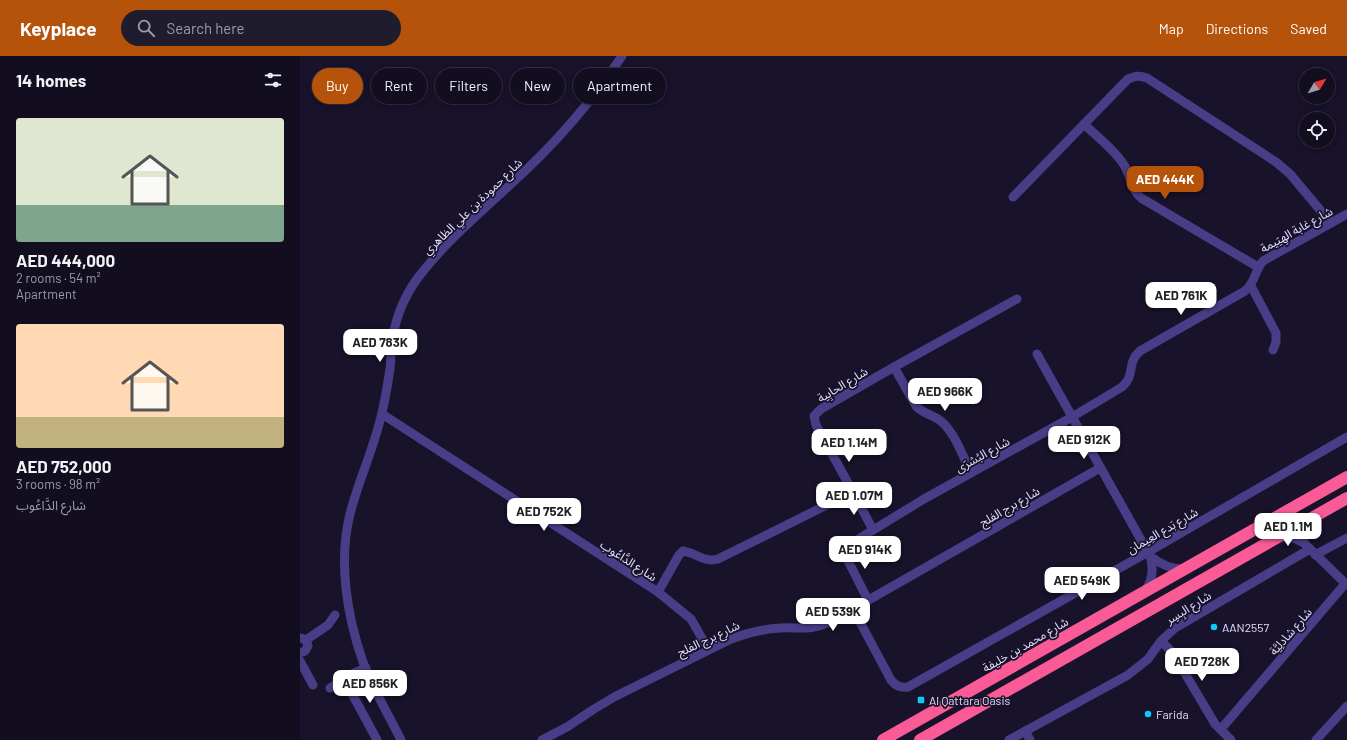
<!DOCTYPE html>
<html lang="en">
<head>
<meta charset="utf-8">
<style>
	:root { --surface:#120e20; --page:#1f1c2d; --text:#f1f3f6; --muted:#9c9ca5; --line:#312e3e; --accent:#b45309 }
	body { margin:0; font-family:Barlow,"Noto Sans Arabic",sans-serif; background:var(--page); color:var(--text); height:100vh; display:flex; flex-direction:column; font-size:15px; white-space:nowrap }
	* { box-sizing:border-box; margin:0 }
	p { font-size:13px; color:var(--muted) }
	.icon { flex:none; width:22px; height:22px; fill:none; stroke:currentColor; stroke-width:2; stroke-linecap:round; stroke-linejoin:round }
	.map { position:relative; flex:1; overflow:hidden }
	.details { display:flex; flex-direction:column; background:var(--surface); width:300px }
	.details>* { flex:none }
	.guide { position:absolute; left:12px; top:12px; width:380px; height:36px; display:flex; gap:8px }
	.needle { width:26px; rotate:52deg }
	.tools { position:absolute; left:999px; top:12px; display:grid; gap:8px }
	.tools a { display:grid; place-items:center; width:36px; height:36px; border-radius:50%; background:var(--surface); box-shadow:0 2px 6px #0003,0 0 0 1px var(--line); font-size:20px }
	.price { position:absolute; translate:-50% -34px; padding:0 9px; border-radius:8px; background:#fff; color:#222; font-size:13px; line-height:26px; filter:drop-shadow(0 1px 2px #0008) }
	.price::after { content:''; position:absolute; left:50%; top:24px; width:12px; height:9px; margin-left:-6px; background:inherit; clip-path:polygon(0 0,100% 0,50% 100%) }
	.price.active { background:var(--accent); color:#fff }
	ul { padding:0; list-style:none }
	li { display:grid; align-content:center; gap:8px; height:212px; padding:0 16px }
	li span { display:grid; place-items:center; height:124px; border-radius:4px; color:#555 }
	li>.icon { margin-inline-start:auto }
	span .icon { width:72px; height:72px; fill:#fffc; stroke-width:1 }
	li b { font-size:17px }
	h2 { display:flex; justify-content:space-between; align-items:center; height:48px; padding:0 16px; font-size:17px }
	.tag { padding:0 14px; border-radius:18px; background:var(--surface); box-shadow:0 2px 6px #0003,0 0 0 1px var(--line); font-size:14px; line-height:36px }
	.tag.active { background:var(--accent); color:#fff }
	header { display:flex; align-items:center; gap:24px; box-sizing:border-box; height:56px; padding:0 20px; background:var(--accent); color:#fff }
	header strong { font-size:19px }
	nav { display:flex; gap:22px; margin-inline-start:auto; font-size:14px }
	.search { width:280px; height:36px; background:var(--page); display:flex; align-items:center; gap:10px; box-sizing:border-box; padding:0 14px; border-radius:22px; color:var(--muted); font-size:15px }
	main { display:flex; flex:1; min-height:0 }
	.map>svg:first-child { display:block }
</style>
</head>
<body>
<header>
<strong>Keyplace</strong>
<div class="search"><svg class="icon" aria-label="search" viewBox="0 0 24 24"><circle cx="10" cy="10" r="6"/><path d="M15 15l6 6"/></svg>Search here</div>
<nav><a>Map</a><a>Directions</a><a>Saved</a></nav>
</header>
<main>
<section class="details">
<h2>14 homes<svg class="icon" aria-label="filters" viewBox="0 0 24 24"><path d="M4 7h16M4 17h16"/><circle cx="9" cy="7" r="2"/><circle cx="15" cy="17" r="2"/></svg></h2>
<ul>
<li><span style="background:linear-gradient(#dfe7d0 70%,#7fa58c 0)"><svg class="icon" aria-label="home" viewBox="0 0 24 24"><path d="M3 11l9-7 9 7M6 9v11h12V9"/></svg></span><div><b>AED 444,000</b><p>2 rooms · 54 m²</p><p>Apartment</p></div></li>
<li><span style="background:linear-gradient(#ffd9b3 75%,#c2b280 0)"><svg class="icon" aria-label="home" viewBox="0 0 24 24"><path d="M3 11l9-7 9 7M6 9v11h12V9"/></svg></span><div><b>AED 752,000</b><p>3 rooms · 98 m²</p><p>شارع الدَّاعُوب</p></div></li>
</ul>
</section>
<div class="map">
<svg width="1047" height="684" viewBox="0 0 1047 684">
	<rect width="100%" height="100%" fill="#18122a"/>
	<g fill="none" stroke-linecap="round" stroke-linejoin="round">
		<g stroke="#483e87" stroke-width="9">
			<path d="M784 68C797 81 814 93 824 109 831 120 831 133 841 142L958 211"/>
			<path d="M713 141 828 23C835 20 839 19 847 22L976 106 990 118 1031 167"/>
			<path d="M951 230 976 277V286L973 294"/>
			<path d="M737 298 850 500C854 513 853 524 845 535"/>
			<path d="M594 311 616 350C623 358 634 359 642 366 656 379 663 401 671 417"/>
			<path d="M82 358 358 536 391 563 408 593"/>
			<path d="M553 436 573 474"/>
			<path d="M979 481 994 482 1004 487 1047 529"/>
			<path d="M1004 487C1002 478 1004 470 1010 463"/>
			<path d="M1015 499 1047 482"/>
			<path d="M850 500C860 508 870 513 883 513"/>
			<path d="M358 536 379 499 383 495C397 497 404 507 418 503L553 436 516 369 514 360 521 353 594 311 717 243"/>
			<path d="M568 544 542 493 624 443 772 361 822 331C836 319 826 307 840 295L945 235C956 225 954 216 963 205L1047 158"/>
			<path d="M553 553 591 624C596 630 600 632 608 631L848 496 1047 381"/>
			<path d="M6 584 28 569 35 559"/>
			<path d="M861 585 873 597 915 668 931 684"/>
			<path d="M0 597 5 595 8 590 6 584 1 582"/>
			<path d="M0 605 13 629"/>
			<path d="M44 623 77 684"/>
			<path d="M30 632 54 617 66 612"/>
			<path d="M921 673 1045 528"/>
			<path d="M725 675 730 684"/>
			<path d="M101 684C88 658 73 633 63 606 47 560 38 506 50 458 59 422 76 388 83 352 86 339 88 326 90 313 91 304 91 295 92 285 96 259 107 234 124 214 150 182 181 156 211 128 253 90 291 47 322 0"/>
			<path d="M242 684 267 671 294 653 316 640 431 583C447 577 463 573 480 572 500 571 510 575 530 566L800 412"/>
			<path d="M709 684 828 619 848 603 861 585 875 572 1010 493"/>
			<path d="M1016 684 1047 650"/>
		</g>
		<g stroke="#fa5b97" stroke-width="12">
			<path d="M583 684 1047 421"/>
			<path d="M620 684 1047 442"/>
		</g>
	</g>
	<g fill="#0fc9f7" stroke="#18122a" stroke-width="1.5">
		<circle cx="914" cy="571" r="4"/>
		<rect x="617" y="640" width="8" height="8" rx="2"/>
		<circle cx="848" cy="658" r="4"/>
	</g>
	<g text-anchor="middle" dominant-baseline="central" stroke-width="3.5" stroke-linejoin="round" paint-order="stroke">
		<g font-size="12" fill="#e3dcfe" stroke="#18122a">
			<text transform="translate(172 150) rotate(-44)">شارع حمودة بن علي الظاهري</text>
			<text transform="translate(996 173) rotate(-29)">شارع غابة الهِيَيمة</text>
			<text transform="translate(542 328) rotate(-31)">شارع الحابِية</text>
			<text transform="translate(682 398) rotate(-29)">شارع البُشرَى</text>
			<text transform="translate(709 450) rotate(-30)">شارع برج الفلج</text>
			<text transform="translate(862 474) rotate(-30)">شارع بَدع العِيمان</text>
			<text transform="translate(329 504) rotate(33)">شارع الدَّاعُوب</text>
			<text transform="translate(888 551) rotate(-32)">شارع البِسِر</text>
			<text transform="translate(990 575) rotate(-49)">شارع شادلِيَّة</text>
			<text transform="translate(408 582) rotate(-25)">شارع برج الفلج</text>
			<text transform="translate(725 588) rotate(-30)">شارع محمد بن خليفة</text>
		</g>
		<g font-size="12" fill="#e3dcfe" stroke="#18122a" text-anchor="start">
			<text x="922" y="571">AAN2557</text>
			<text x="629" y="644">Al Qattara Oasis</text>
			<text x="856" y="658">Farida</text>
		</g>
	</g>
</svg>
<div class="tools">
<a><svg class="needle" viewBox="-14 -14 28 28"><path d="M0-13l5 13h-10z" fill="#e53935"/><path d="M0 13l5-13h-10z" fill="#9c9ca5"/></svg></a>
<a><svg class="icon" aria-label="locate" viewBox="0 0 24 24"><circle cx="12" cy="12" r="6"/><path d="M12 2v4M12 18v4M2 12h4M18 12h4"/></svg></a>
</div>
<b class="price active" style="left:865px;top:144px">AED 444K</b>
<b class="price" style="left:881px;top:260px">AED 761K</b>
<b class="price" style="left:80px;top:307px">AED 783K</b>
<b class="price" style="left:645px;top:356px">AED 966K</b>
<b class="price" style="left:784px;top:404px">AED 912K</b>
<b class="price" style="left:549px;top:407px">AED 1.14M</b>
<b class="price" style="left:554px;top:460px">AED 1.07M</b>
<b class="price" style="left:244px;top:476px">AED 752K</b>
<b class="price" style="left:988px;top:491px">AED 1.1M</b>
<b class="price" style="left:565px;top:514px">AED 914K</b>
<b class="price" style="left:782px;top:545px">AED 549K</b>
<b class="price" style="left:533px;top:576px">AED 539K</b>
<b class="price" style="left:902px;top:626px">AED 728K</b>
<b class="price" style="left:70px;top:648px">AED 856K</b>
<div class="guide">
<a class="tag active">Buy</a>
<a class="tag">Rent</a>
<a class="tag">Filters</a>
<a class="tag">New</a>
<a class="tag">Apartment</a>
</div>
</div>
</main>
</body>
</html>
